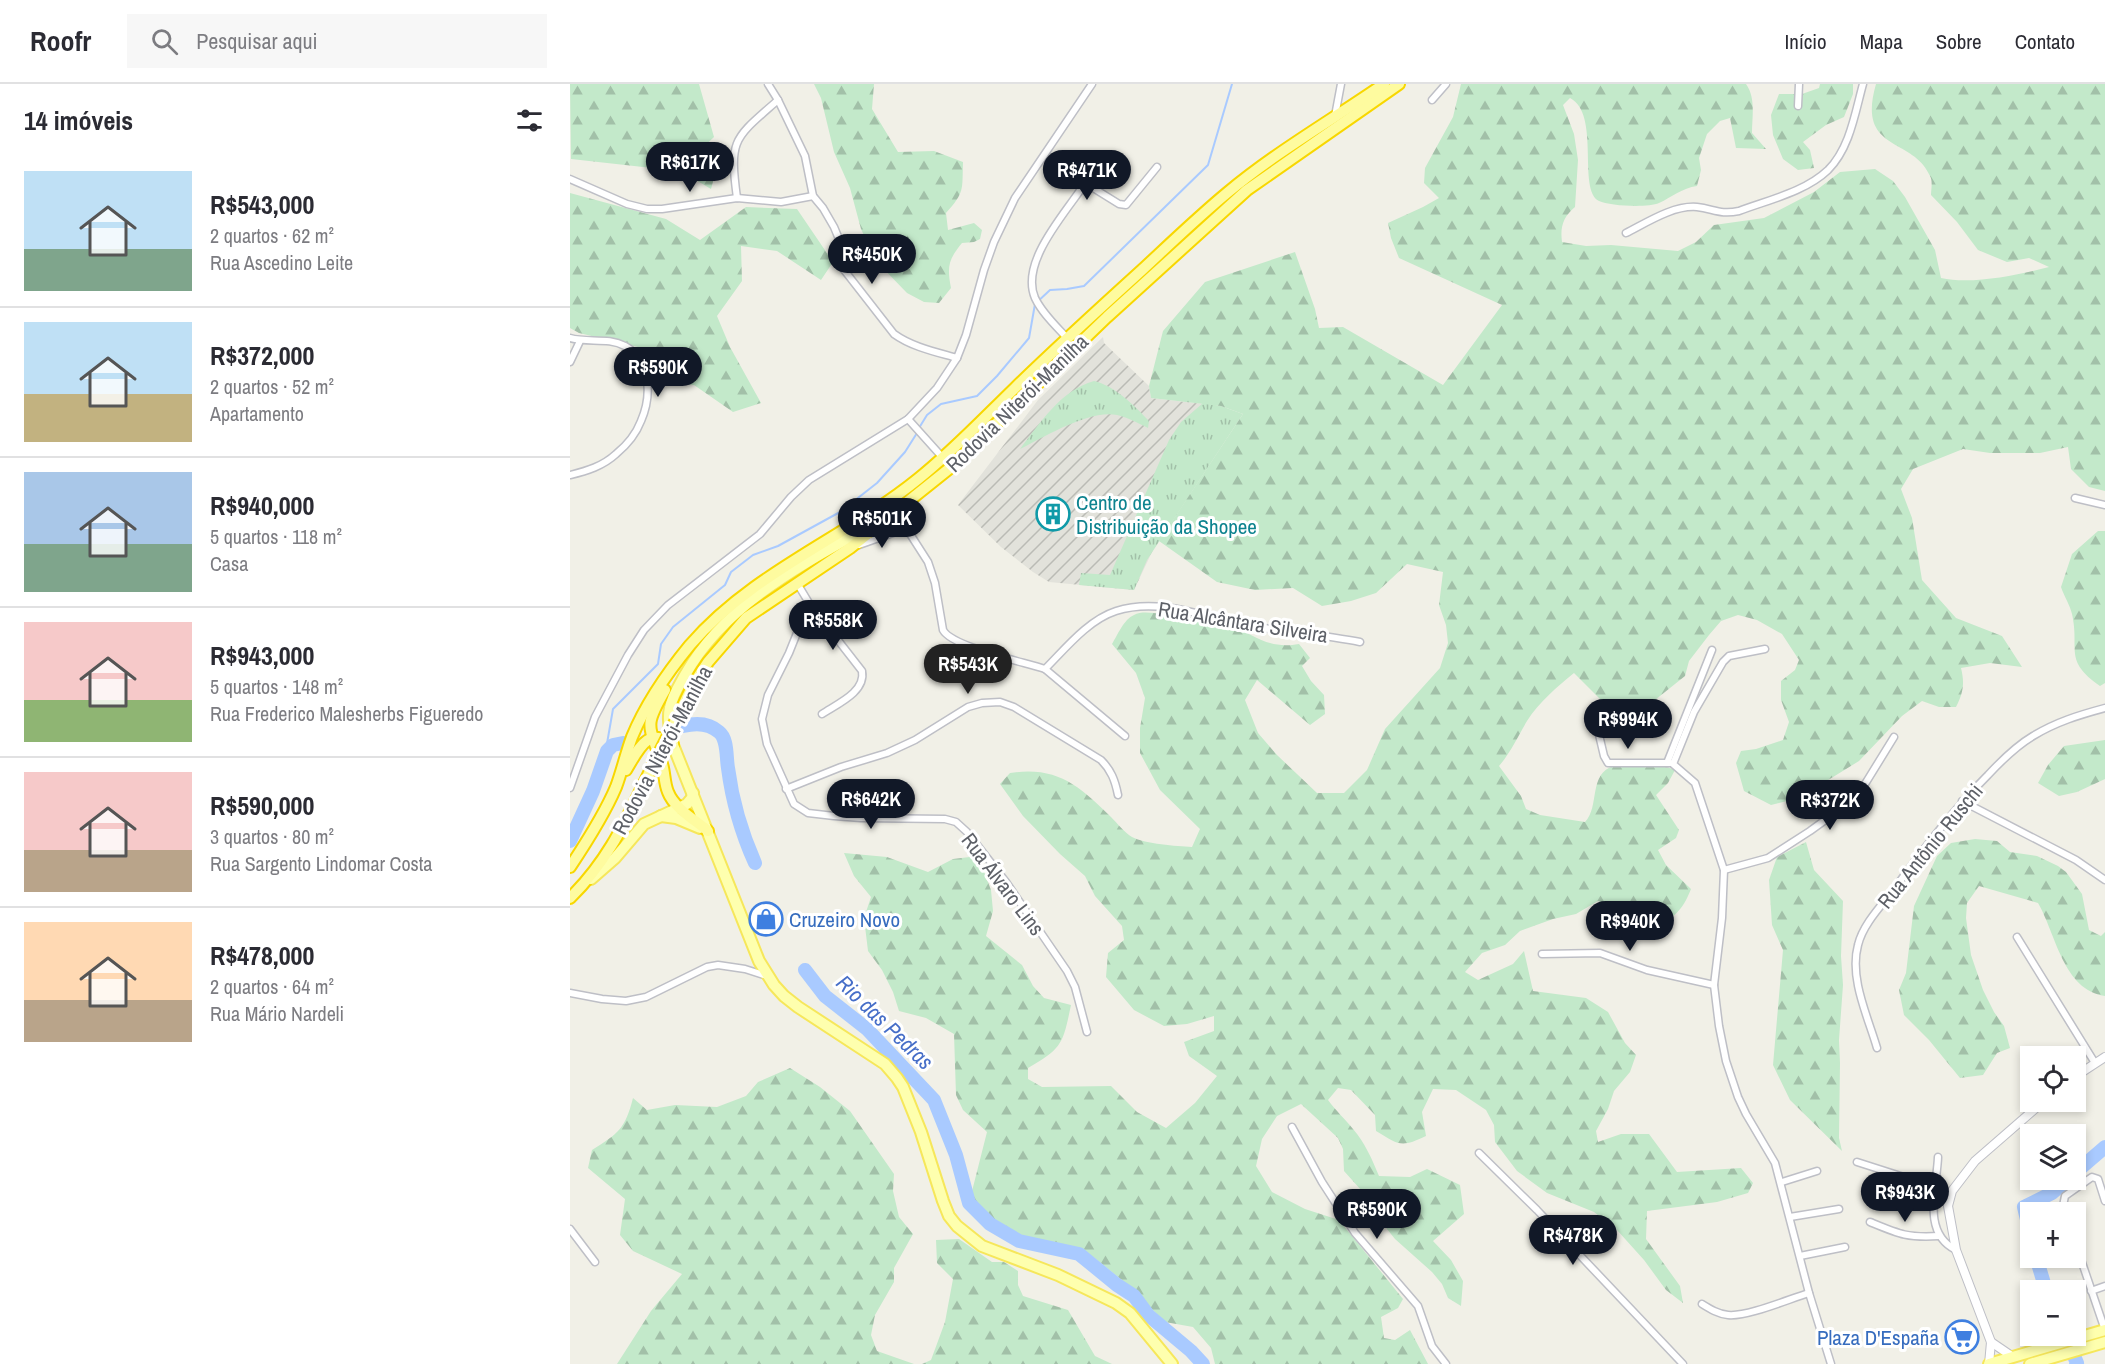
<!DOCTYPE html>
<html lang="pt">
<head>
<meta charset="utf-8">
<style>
	:root { --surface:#fff; --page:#f7f7f7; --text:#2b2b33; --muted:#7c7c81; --line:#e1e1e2; --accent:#111827 }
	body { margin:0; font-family:"Archivo Narrow",sans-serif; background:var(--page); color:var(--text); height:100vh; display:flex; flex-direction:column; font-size:22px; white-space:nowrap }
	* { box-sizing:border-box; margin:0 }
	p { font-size:20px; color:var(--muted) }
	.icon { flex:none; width:33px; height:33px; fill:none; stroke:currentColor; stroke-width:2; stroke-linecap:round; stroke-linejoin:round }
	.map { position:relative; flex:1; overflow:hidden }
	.details { display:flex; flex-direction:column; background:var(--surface); width:570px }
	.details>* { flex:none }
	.controls { position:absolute; left:1450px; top:962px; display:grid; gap:12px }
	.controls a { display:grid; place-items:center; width:66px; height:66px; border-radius:0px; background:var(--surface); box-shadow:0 3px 9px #0003; font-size:30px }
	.price { position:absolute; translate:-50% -51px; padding:0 14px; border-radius:21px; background:var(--accent); color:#fff; font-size:20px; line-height:39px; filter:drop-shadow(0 2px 3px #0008) }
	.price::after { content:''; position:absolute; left:50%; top:36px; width:18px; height:14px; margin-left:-9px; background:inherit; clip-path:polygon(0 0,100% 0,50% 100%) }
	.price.on { background:#222; color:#fff }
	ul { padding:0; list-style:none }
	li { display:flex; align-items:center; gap:18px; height:150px; padding:0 24px }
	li+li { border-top:2px solid var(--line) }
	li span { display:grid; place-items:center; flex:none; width:168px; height:120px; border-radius:0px; color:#555 }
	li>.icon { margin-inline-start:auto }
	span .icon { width:72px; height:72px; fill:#fffc; stroke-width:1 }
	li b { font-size:26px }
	h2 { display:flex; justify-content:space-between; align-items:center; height:72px; padding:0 24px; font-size:26px }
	header { display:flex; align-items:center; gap:36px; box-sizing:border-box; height:84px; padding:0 30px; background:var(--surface); border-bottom:2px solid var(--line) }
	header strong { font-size:28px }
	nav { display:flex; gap:33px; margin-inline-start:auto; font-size:21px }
	.search { width:420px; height:54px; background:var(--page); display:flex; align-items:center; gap:15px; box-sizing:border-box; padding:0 21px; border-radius:0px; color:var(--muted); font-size:22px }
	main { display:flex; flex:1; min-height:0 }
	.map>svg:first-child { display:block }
</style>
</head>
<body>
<header>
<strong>Roofr</strong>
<div class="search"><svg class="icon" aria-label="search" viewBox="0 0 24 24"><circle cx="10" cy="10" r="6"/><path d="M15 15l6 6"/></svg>Pesquisar aqui</div>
<nav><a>Início</a><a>Mapa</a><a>Sobre</a><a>Contato</a></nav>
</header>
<main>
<section class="details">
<h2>14 imóveis<svg class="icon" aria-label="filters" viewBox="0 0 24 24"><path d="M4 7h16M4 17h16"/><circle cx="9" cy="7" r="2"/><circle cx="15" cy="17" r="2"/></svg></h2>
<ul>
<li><span style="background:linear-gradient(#bfe0f5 65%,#7fa58c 0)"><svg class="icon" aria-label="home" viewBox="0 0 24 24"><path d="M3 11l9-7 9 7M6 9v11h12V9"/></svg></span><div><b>R$543,000</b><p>2 quartos · 62 m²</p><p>Rua Ascedino Leite</p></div></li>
<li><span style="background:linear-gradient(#bfe0f5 60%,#c2b280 0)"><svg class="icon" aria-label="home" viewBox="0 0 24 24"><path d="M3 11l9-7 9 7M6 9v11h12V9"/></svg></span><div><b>R$372,000</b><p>2 quartos · 52 m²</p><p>Apartamento</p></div></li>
<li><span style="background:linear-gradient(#a9c7e8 60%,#7fa58c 0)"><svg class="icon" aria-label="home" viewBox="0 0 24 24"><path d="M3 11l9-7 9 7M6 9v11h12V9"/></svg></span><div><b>R$940,000</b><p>5 quartos · 118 m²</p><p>Casa</p></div></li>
<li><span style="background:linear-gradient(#f6c9c9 65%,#8fb573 0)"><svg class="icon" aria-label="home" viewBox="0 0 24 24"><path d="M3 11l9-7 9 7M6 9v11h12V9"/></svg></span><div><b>R$943,000</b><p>5 quartos · 148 m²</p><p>Rua Frederico Malesherbs Figueredo</p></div></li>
<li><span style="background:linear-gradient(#f6c9c9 65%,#b9a48a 0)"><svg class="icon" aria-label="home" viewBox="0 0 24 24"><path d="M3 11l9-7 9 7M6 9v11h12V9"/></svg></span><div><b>R$590,000</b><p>3 quartos · 80 m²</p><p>Rua Sargento Lindomar Costa</p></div></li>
<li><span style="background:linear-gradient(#ffd9b3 65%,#b9a48a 0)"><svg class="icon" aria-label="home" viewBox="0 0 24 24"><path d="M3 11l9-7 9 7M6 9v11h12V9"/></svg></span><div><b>R$478,000</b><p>2 quartos · 64 m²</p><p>Rua Mário Nardeli</p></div></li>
</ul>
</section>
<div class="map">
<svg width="1535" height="1280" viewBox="0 0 1535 1280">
	<defs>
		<pattern id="industrial-furrows" width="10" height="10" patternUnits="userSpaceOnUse" patternTransform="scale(1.5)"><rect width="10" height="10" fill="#e2e2db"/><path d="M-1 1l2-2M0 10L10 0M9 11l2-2" fill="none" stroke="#babbb5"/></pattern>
		<pattern id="grass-tufts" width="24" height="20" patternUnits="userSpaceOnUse" patternTransform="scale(1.5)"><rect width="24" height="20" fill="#c3e9ca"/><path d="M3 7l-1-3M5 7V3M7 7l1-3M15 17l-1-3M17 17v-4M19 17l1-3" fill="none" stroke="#a2c0a8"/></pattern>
		<pattern id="forest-firs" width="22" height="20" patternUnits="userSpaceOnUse" patternTransform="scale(1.5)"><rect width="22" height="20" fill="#c3e9ca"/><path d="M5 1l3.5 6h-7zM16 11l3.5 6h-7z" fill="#a2c0a8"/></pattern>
	</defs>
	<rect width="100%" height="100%" fill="#f1f0e7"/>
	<path fill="url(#industrial-furrows)" d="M533 253 534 259 579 302 581 314 651 322 564 506 479 498 463 488 431 463 388 421 468 316Z"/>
	<g fill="url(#grass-tufts)">
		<path d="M524 297C545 302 564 321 579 337L578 344C568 339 557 333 547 331 520 325 474 353 450 365 470 339 491 306 524 297Z"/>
		<path d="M633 319 651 322 673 330 577 476 564 506 509 501 511 489 540 491 599 356 611 338Z"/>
	</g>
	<g fill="url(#forest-firs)">
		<path d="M0 0H129L144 53 126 70 144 94 141 105 119 92 100 86 1 75Z"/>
		<path d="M244 0H304L302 25 328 68 364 67 393 78C392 106 395 108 376 129L378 146 404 139 412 146 410 155 404 158 392 159C378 176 377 183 381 204L369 219 354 218 337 209 306 177 291 145 280 104 264 68 251 14Z"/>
		<path d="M891 0H1176C1186 14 1182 32 1182 49L1196 65 1166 64 1160 34 1150 37 1137 50 1129 74 1131 86 1127 102C1112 104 1102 113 1089 119 1078 124 1039 122 1029 117 1007 106 1031 30 1000 14L993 21 1004 50 1008 76 1005 123C993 133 990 143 992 158L1016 162 1041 161 1108 167 1126 158 1144 141 1194 134 1244 108 1270 88 1305 85 1323 97 1335 113 1365 166 1371 194C1401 201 1449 191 1479 183L1459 174 1437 178 1408 166 1387 138 1361 111C1361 106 1363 97 1360 92 1343 52 1286 69 1306 0H1535V407L1519 403 1501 385 1498 363 1470 369H1420L1393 365 1343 385 1331 405 1342 434 1352 496 1386 534 1432 552 1452 583 1420 579 1391 584C1395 600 1393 609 1386 623H1369L1352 617 1332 632 1289 677 1229 714 1201 721 1174 707 1166 679 1171 667 1186 665 1213 656 1219 638 1211 616V597L1225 586 1229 576 1212 550 1187 536 1168 531 1151 537 1139 551 1119 577 1115 592 1080 620 1055 630 1039 624 1004 589C987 603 969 618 957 637 948 652 941 668 929 682L951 712 956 725 970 731 1015 738C1030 723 1018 689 1044 682 1050 680 1061 682 1068 682 1081 682 1093 680 1105 686L1098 699 1086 711 1109 746 1106 754 1088 766 1096 781 1121 805C1112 828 1104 833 1084 844L1028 817 1006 830 983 835 950 847 935 861 912 869 895 888 908 896 943 880 954 867 963 907 1016 914 1038 928 1055 959 1066 971 1060 988 1044 1007 1038 1025 1026 1047 1028 1058 1051 1050H1079L1107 1088 1171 1084 1183 1099 1178 1109 1147 1118 1077 1127 1076 1155 1110 1202 1113 1219 1096 1206 1074 1176 1047 1146 1024 1128 977 1109 947 1087 925 1058 924 1041 916 1026 886 1006 863 1005 852 1028 856 1052C831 1064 829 1061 806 1047L805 1031 781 1006 768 1004 758 1016C766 1027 775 1035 783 1045 795 1059 802 1075 809 1092L840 1093 857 1085 890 1101 894 1130 863 1157 881 1176 893 1197 891 1222 878 1214 872 1200 862 1188 825 1155 809 1135 791 1106 774 1087 773 1065 768 1054 731 1020 707 1032 692 1055 686 1082 702 1108 735 1125 769 1136 833 1215 828 1224 811 1233 814 1254 825 1256 840 1246 858 1280H645L641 1264 623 1243 595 1238 553 1197 522 1172 471 1163 449 1157 420 1140 399 1119 417 1048 393 1026 386 1011 384 950 356 934 329 927 323 908 312 886 298 867 294 834 301 813 284 792 274 769 317 773 358 788 383 775 408 772 421 806 423 827 416 852 452 881 463 902 474 914 501 921C493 959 493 964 458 984V995L472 1003 541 1002 567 1028 596 1044 625 1019 647 992 619 972 614 958 644 947V932L617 940 594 942 564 926 536 893 538 869 554 856 552 842 525 812 515 792 490 770 453 732 430 700 440 689C488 682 509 702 541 733 547 739 555 749 562 753 576 760 606 762 622 763L630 745 590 706 570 669V644L575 614 566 589 542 560C547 552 554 535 564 531 571 527 583 529 591 530 612 532 635 534 655 540 684 549 696 566 729 560L740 574 732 582 741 597 754 611 755 630 740 641 687 596 675 616 688 649 707 671 747 709H774L797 686 815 645 870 584 878 559 876 541 869 521 873 488 837 480 806 509 781 517 752 522 723 504 685 506 647 498 589 457 673 330 651 322 581 314 579 302 593 247 635 198 725 168 745 225 749 244 773 243 873 301 932 221 829 174 821 154 818 139 853 123 869 114 854 99 855 84 883 33Z"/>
		<path d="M1250 0H1283V10L1274 33 1256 41 1233 58 1240 66 1244 84 1228 86 1213 75 1203 51 1201 31 1209 10H1232L1249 4Z"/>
		<path d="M0 109 96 135 130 156 176 123 227 125 263 178 251 196 207 167 171 162 172 197 147 232 160 263 191 319 163 328 124 301 92 298 68 263 9 249 0 244Z"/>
		<path d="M1528 447H1535V599L1530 602C1493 576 1510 566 1502 530 1500 521 1494 512 1491 503L1502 470Z"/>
		<path d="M1535 656V695L1507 708 1489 712 1468 699 1478 681 1494 662Z"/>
		<path d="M1405 755 1427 757 1440 768 1467 772 1488 782 1496 788 1512 810 1519 846 1531 852 1535 848V912C1493 906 1486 850 1468 819L1409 802 1397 819 1396 834 1401 871 1413 906 1424 928 1434 942 1440 964 1427 969 1413 991 1390 994 1359 956 1334 931 1329 906 1336 889 1344 822 1367 772 1381 759Z"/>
		<path d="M1236 758 1244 786 1273 817 1271 872 1273 901 1269 956 1270 979 1269 1054 1272 1067 1220 1016 1203 981 1213 866 1202 841 1199 796 1207 773Z"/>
		<path d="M220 984 250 1003 280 1027 324 1090 323 1107 329 1133 343 1150 324 1184V1198L305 1231 301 1251 307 1267 344 1280H47L81 1227 112 1190 63 1167 50 1151 55 1115 18 1084 22 1066C49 1049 55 1045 63 1014L77 1026 105 1021 147 1023 176 1012 188 998Z"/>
		<path d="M389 1155 422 1178H434L448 1187V1201L453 1212 498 1226 525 1272 542 1280H352L361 1276 375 1238 383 1195 367 1179 366 1156Z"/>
	</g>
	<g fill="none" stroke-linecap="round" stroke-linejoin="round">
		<g stroke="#a9caff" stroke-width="2">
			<path d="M349 344 357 331 371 320 407 312 427 292 459 254 465 220 480 206 497 205 514 202 638 81 662 0"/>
			<path d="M35 671 43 625 88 580 91 560 103 543 155 501 161 488 183 471 208 462 270 428 307 399 335 368 347 349"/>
			<path d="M1507 1280V1279"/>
		</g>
		<g stroke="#a9caff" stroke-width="14">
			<path d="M113 642C125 639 139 639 149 648 158 655 156 673 158 684 162 715 172 750 185 779"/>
			<path d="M0 757 23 707 37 667 43 661 53 659"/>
			<path d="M235 886 255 912 297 945 364 1016 386 1071 399 1119 420 1140 449 1157 509 1170 547 1201 564 1212 578 1231 621 1267 633 1280"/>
			<path d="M1506 1088 1535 1063"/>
			<path d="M1461 1152 1454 1123 1482 1109 1498 1095"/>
			<path d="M1466 1173 1476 1206"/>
			<path d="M1495 1251 1507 1279 1506 1280"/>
		</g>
		<defs>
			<g id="minor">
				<path d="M198 0 208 16 235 72 243 112 253 124 264 143 269 155 274 186 278 191 324 250C342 263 366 268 387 274"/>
				<path d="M862 16 876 0"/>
				<path d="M1228 22 1229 0"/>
				<path d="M765 32 771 0"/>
				<path d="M0 95 57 120 77 125H92L167 114 211 118 243 112"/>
				<path d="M167 114C159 54 164 55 208 16"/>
				<path d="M1056 149C1076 139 1103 121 1127 123 1144 125 1150 131 1169 127 1198 116 1235 108 1258 86 1280 64 1285 29 1293 0"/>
				<path d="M0 254C18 259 38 253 55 262 81 276 82 312 71 337 66 350 57 361 46 370 33 382 17 387 0 391"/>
				<path d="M497 254C486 242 472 229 465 214 450 179 493 132 511 105L520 102 549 120 556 121 587 83"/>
				<path d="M0 278 10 257"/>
				<path d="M338 335 373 374"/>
				<path d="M1505 414 1535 421"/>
				<path d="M326 428 358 478 365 499 373 546C382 563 454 578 475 585 495 565 518 536 546 527 591 513 636 534 681 542 717 548 754 551 790 558"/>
				<path d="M289 461 337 444"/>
				<path d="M227 499 239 519 292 587C296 608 267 620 252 630"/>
				<path d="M239 519 219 569 198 611 192 635 197 660 224 720 238 729 264 732 291 734 375 735 386 738 397 748 436 798 497 887 505 903 517 948"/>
				<path d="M1195 565 1159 572 1153 578 1124 628 1103 680 1125 699 1154 786 1152 834 1144 901 1149 942 1156 977 1168 1013 1176 1030 1205 1079 1239 1209 1261 1280"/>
				<path d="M475 585 555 652"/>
				<path d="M1026 638 1034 672 1038 679H1100"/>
				<path d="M1097 679 1142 566"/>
				<path d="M0 704 25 633 58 571 74 546 98 521 190 450 221 413 239 396 338 335 367 304 387 274 396 251 414 186 424 158 445 114 522 0"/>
				<path d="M216 705 271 683 317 669 345 656 398 623 412 619 430 618 444 623 531 676C541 686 545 696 548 711"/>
				<path d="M1392 717 1506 776 1535 796"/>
				<path d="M1154 786 1198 774 1240 747 1287 713 1324 653"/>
				<path d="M1447 853 1525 979"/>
				<path d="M972 870 1030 869 1077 886 1144 901"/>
				<path d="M0 909 32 915 56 917 76 913 137 883 148 881 175 885 197 892"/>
				<path d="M1307 964C1298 933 1279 894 1288 861 1293 840 1312 821 1325 804 1354 764 1383 726 1418 691 1431 677 1446 662 1463 652 1486 638 1509 631 1535 624"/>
				<path d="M722 1043 752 1098 785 1149 848 1222 862 1262 876 1280"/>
				<path d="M909 1069 967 1126 1113 1280"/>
				<path d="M1368 1073C1367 1103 1351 1149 1386 1166"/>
				<path d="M1287 1078 1365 1103"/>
				<path d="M1212 1098 1247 1087"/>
				<path d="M1495 1128 1493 1122 1495 1112 1522 1093 1528 1095 1535 1117"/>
				<path d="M1220 1133 1269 1125"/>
				<path d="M1300 1138C1329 1150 1337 1154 1369 1152"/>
				<path d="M0 1145 25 1178"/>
				<path d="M1506 1161 1535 1246"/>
				<path d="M1230 1172 1275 1163"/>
				<path d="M1521 1207 1535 1202"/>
				<path d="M1132 1220C1140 1225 1148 1230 1158 1231 1177 1233 1219 1215 1239 1209"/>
			</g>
			<g id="tertiary">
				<path d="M1506 992 1535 973"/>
				<path d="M1421 1258 1443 1273"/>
				<path d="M1419 1280 1421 1258 1386 1166 1378 1122 1382 1107 1405 1077 1474 1017"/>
			</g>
			<g id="primary">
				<path d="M307 438C237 478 156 518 115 591 109 602 102 612 100 624 97 636 101 649 103 661L189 877 204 901 214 912 228 923 315 980 327 994 333 1003 351 1048 373 1117 379 1132 387 1142 412 1162 488 1191 546 1219 560 1229 602 1280"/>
				<path d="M91 732 106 734 130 744"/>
				<path d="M21 795 45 774 74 740 117 720 122 714 123 709"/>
				<path d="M1419 1280 1535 1246"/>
				<path d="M1460 1280 1535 1258"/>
			</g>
			<g id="trunk">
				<path d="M95 606C73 644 79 640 92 680 95 689 94 699 98 708 104 724 125 736 138 747"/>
				<path d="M107 634 124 599 138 578 176 534 280 464 380 384 537 233 677 106 829 0"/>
				<path d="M56 686C68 667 77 641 103 661"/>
				<path d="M0 783C16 759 35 729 46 703 52 687 56 669 62 653 76 619 97 589 120 561 183 488 275 454 348 395 383 367 413 335 445 304 486 264 529 225 572 186 600 160 628 133 657 109 706 68 762 36 814 0"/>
				<path d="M0 814C41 774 58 731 83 681"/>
			</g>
		</defs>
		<use href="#minor" stroke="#bebfc6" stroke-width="9"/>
		<use href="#tertiary" stroke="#bebfc6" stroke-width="10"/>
		<use href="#primary" stroke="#f6e75b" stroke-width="14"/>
		<use href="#trunk" stroke="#f8d700" stroke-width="14"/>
		<use href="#minor" stroke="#fff" stroke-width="6"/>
		<use href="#tertiary" stroke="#fff" stroke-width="8"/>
		<use href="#primary" stroke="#feffae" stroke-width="10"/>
		<use href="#trunk" stroke="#fefb9f" stroke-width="10"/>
		<defs>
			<path id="trunk-bridge" d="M83 681 107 634"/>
		</defs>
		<use href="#trunk-bridge" stroke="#f8d700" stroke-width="14" stroke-linecap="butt"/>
		<use href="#trunk-bridge" stroke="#fefb9f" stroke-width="10"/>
	</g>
	<defs>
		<symbol id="building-ring" viewBox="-11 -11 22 22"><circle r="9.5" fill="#fff" stroke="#0f9aa8" stroke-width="1.5"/><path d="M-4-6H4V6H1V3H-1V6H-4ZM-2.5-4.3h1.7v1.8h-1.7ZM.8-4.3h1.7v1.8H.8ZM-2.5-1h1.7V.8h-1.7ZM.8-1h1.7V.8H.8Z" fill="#0f9aa8"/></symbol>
		<symbol id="shop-ring" viewBox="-11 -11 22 22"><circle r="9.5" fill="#fff" stroke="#3f7fe0" stroke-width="1.5"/><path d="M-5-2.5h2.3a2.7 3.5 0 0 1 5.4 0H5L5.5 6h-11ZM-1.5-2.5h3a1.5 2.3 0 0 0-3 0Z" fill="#3f7fe0"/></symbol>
		<symbol id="supermarket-ring" viewBox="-11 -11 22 22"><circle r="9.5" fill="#fff" stroke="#3f7fe0" stroke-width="1.5"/><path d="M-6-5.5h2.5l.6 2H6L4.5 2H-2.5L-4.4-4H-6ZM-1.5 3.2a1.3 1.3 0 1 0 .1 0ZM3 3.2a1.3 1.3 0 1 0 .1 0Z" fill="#3f7fe0"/></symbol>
	</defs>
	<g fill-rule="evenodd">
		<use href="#building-ring" x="464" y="411" width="38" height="38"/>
		<use href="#shop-ring" x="177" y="816" width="38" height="38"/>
		<use href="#supermarket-ring" x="1373" y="1234" width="38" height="38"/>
	</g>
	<g text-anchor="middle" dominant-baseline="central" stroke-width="6" stroke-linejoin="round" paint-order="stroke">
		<g font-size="21" fill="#5e6168" stroke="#fff">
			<text transform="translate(447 319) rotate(-44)">Rodovia Niterói-Manilha</text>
			<text transform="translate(673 538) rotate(9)">Rua Alcântara Silveira</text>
			<text transform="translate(92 666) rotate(-62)">Rodovia Niterói-Manilha</text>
			<text transform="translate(1360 762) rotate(-51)">Rua Antônio Ruschi</text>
			<text transform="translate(433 800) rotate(53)">Rua Álvaro Lins</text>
		</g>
		<g font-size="21" fill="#0d838f" stroke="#fff" text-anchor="start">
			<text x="506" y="418">Centro de<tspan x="506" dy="24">Distribuição da Shopee</tspan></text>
		</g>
		<g font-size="21" fill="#366cbe" stroke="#fff" text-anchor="start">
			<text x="219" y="835">Cruzeiro Novo</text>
			<text x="1369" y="1253" text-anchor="end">Plaza D'España</text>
		</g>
		<g font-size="22" font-style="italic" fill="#466ec8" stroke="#fff">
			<text transform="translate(315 938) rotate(44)">Rio das Pedras</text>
		</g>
	</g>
</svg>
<div class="controls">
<a><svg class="icon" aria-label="locate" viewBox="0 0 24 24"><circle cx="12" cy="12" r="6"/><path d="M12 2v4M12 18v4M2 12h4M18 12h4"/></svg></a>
<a><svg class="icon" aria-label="layers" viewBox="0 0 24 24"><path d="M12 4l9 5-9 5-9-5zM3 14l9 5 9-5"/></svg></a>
<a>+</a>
<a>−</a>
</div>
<b class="price" style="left:120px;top:109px">R$617K</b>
<b class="price" style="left:517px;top:117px">R$471K</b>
<b class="price" style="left:302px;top:201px">R$450K</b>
<b class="price" style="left:88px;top:314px">R$590K</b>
<b class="price" style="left:312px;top:465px">R$501K</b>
<b class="price" style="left:263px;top:567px">R$558K</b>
<b class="price on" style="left:398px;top:611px">R$543K</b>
<b class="price" style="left:1058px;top:666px">R$994K</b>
<b class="price" style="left:301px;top:746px">R$642K</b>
<b class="price" style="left:1260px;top:747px">R$372K</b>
<b class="price" style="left:1060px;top:868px">R$940K</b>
<b class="price" style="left:1335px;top:1139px">R$943K</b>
<b class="price" style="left:807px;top:1156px">R$590K</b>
<b class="price" style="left:1003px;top:1182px">R$478K</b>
</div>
</main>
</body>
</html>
